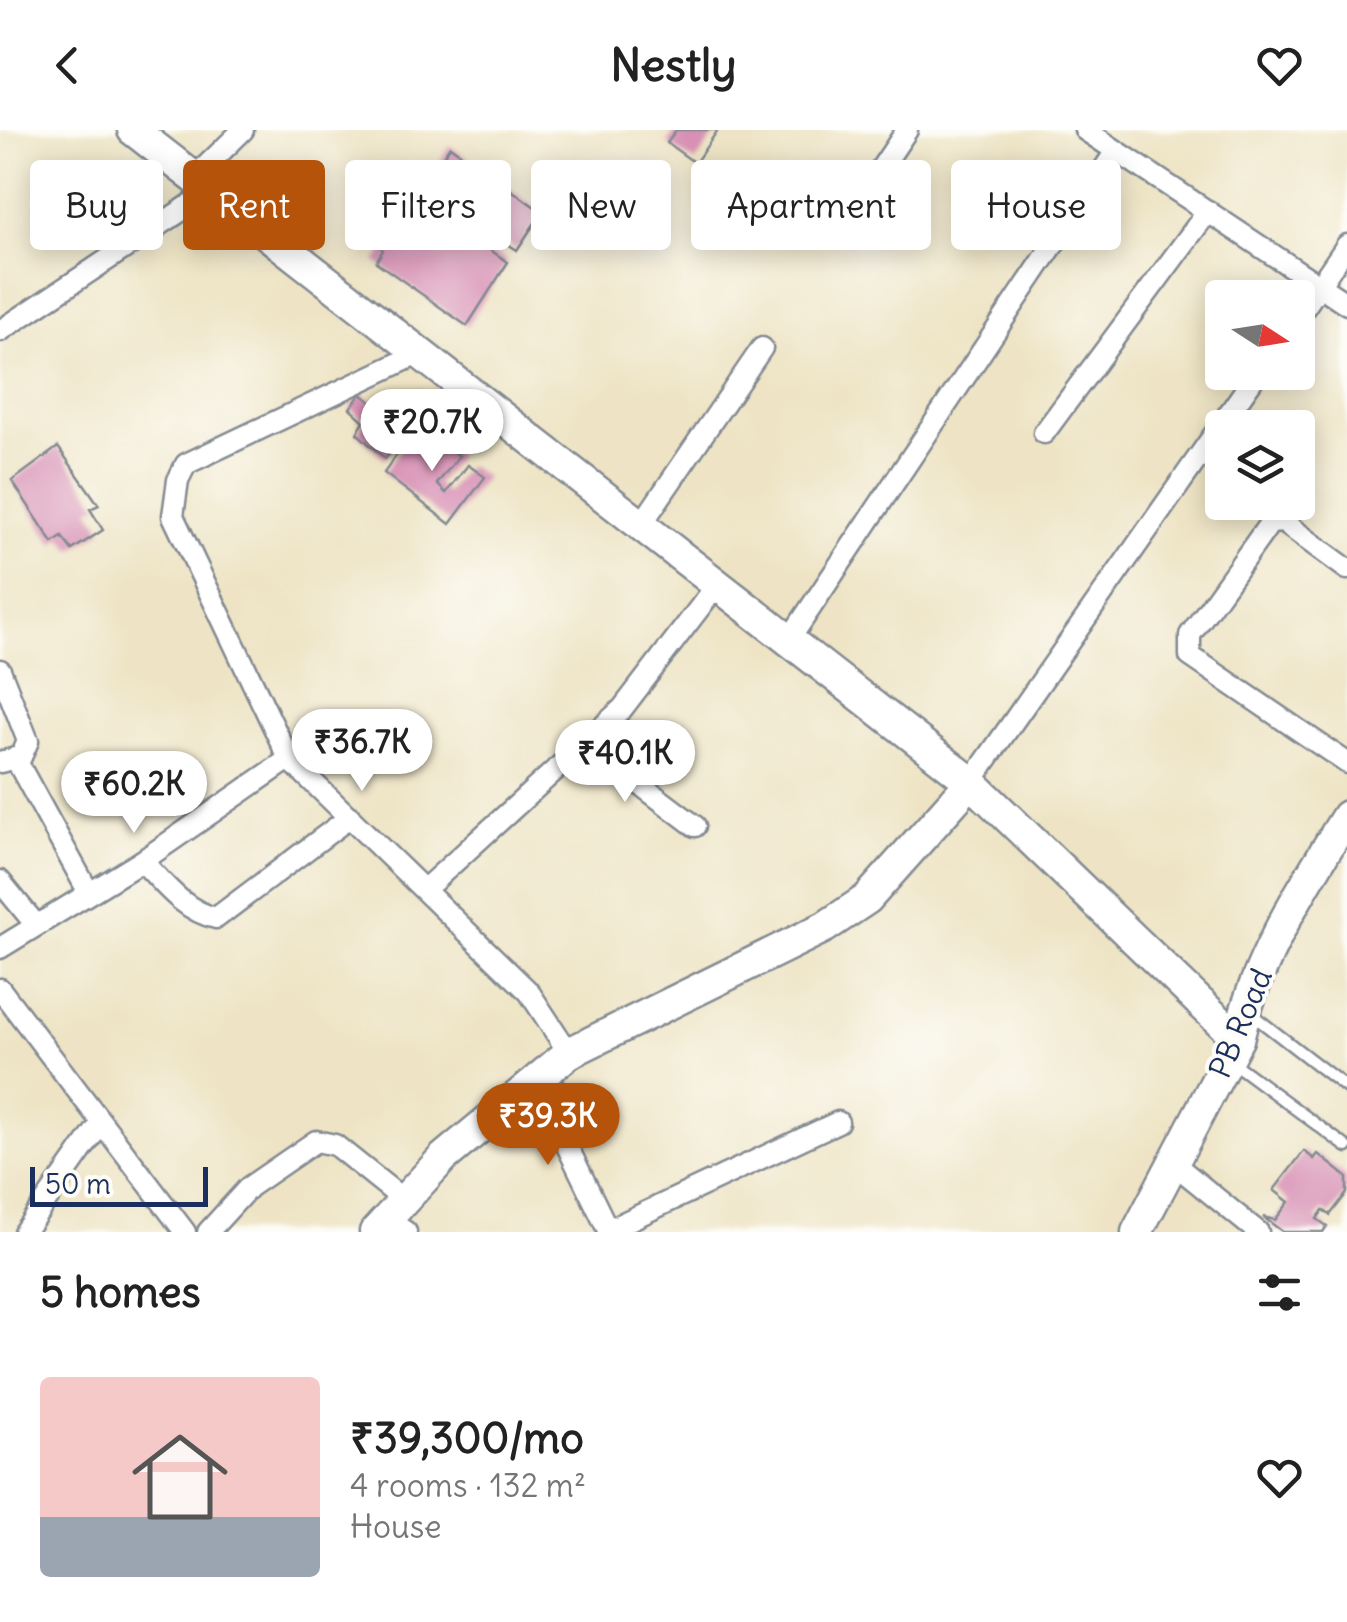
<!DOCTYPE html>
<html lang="en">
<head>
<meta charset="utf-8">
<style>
	:root { --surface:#fff; --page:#f6f6f6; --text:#222; --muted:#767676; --accent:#b45309 }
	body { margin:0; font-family:Delius,sans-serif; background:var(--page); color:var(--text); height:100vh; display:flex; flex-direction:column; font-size:38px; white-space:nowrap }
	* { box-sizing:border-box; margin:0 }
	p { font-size:32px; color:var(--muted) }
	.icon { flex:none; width:55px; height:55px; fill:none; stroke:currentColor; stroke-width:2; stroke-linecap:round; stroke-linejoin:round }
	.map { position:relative; height:1102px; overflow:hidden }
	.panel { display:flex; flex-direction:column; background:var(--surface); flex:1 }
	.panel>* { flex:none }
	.banner { position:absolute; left:30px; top:30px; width:1288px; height:90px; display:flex; gap:20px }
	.needle { width:65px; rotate:102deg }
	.fabs { position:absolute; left:1205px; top:150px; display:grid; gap:20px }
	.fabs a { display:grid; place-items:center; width:110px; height:110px; border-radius:10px; background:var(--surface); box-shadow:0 5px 25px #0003; font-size:50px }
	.scale { position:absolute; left:30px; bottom:25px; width:178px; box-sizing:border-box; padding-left:10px; border:5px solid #1b2f5e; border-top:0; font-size:28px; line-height:35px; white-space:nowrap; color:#1b2f5e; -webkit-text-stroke:8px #fdfcf7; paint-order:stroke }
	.price { position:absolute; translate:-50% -85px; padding:0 22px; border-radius:35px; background:#fff; color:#222; font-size:32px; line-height:65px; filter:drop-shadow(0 2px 5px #0008) }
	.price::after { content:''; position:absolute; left:50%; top:60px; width:30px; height:22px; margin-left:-15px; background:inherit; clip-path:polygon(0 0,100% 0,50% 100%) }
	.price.current { background:var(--accent); color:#fff }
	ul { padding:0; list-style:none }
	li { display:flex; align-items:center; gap:30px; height:250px; padding:0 40px }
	li span { display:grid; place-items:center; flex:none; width:280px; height:200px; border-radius:10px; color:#555 }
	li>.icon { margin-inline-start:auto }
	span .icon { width:120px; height:120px; fill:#fffc; stroke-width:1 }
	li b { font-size:42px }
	h2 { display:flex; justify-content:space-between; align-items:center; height:120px; padding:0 40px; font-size:42px }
	.chip { padding:0 35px; border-radius:10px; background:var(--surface); box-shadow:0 5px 25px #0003; font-size:35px; line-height:90px }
	.chip.current { background:var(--accent); color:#fff }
	header { display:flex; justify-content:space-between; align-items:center; height:130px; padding:0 40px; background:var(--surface); font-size:45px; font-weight:700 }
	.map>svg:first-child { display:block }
</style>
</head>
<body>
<header><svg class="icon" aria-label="back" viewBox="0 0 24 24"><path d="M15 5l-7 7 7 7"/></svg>Nestly<svg class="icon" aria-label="heart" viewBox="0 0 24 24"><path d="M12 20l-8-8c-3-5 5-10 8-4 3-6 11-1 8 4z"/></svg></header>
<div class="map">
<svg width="1347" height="1102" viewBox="0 0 1347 1102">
	<rect width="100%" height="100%" fill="#fdfcf7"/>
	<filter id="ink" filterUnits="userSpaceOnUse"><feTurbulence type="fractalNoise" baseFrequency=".01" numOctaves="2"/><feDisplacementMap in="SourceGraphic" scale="20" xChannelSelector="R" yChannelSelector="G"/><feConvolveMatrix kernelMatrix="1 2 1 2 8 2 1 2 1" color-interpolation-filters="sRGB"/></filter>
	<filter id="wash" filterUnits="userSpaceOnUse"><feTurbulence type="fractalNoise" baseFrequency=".0048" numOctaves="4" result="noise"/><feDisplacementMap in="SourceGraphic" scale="40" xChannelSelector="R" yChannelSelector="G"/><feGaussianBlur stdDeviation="2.25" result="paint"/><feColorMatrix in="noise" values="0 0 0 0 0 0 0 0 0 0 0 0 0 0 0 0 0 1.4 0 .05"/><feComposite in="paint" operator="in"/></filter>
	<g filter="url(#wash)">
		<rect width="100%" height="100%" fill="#eee4c5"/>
		<g id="blocks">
			<g fill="#d891b5">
				<path d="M676 0H718L695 33 667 13Z"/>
				<path d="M450 16 542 82 517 120 422 58Z"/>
				<path d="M406 63 508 132 467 196 376 132 383 120 376 111 386 101 377 97Z"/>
				<path d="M361 264 409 301 385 329 357 303 364 291 350 278Z"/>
				<path d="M420 292 459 326 437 354 446 363 468 335 485 347 450 394 384 343Z"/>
				<path d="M58 317 99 375 90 379 103 400 72 420 62 407 53 413 12 351Z"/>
				<path d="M1304 1021 1314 1029 1318 1024 1347 1047V1063L1330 1085 1323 1080 1317 1089 1327 1096 1323 1102H1283L1263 1087 1275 1090 1289 1072 1274 1060Z"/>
			</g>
		</g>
	</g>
	<g filter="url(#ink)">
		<use href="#blocks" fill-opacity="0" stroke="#848a92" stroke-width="2.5"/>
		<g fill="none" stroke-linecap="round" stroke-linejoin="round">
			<defs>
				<g id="lane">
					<path d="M1250 883 1347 958"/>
					<path d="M1232 932 1347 1017"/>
				</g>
				<g id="street">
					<path d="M1085 0 1347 174"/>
					<path d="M194 48 243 0"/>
					<path d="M837 104 907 0"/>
					<path d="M1298 187 1347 115"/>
					<path d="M0 201 211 61"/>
					<path d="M420 223 186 334 178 350 173 386 289 629 529 862 569 923"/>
					<path d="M1044 303 1208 81"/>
					<path d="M641 395 762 218"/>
					<path d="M1347 439 1283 392 1270 393 1190 505V526L1347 633"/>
					<path d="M789 510 1116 21"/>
					<path d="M0 540 28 611 21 627 0 632"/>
					<path d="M585 613 695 696"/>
					<path d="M15 628 89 763"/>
					<path d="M971 652 1258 242"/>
					<path d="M142 731C164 754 184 781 216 788L350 687"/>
					<path d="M0 751 36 795"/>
					<path d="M425 759 622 579 717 455"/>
					<path d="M0 818 142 731 289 629"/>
					<path d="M0 859 185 1102"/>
					<path d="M535 950 609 1102"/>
					<path d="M1173 1033 1258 1102"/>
					<path d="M388 1090 406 1102"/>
					<path d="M608 1100 838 992"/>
					<path d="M24 1102 101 993"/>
					<path d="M208 1102 249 1057 316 1011 335 1015 405 1071"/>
				</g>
				<g id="secondary">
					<path d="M133 0 971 652 1238 909"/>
					<path d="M375 1102 443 1028 569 923 825 797 867 769 971 652"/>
					<path d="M1137 1102 1238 909C1257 827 1303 757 1347 686"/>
				</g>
			</defs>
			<use href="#lane" stroke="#848a92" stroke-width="15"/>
			<use href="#street" stroke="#848a92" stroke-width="25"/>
			<use href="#secondary" stroke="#848a92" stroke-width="35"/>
			<use href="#lane" stroke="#fff" stroke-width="10"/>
			<use href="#street" stroke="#fff" stroke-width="20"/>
			<use href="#secondary" stroke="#fff" stroke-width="30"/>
		</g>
	</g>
	<g text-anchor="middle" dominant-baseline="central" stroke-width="8" stroke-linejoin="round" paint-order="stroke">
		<g font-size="30" fill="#1b2f5e" stroke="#fdfcf7">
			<text transform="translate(1240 893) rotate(-67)">PB Road</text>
		</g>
	</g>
</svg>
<div class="fabs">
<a><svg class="needle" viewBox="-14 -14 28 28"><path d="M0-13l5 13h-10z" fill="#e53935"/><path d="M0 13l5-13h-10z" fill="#767676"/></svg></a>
<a><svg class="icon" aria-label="layers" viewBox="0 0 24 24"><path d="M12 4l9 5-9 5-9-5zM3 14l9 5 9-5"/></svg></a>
</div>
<div class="scale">50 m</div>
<b class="price" style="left:432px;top:344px">₹20.7K</b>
<b class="price" style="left:362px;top:664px">₹36.7K</b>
<b class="price" style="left:625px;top:675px">₹40.1K</b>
<b class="price" style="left:134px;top:706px">₹60.2K</b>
<b class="price current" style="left:548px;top:1038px">₹39.3K</b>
<div class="banner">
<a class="chip">Buy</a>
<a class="chip current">Rent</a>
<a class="chip">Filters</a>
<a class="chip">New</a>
<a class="chip">Apartment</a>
<a class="chip">House</a>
</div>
</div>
<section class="panel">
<h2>5 homes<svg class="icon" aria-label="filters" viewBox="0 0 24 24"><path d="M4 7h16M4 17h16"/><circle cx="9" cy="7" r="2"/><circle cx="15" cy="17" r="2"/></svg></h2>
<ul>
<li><span style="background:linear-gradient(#f6c9c9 70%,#9aa5b1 0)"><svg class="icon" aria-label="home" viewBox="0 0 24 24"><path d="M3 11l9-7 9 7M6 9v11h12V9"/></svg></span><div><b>₹39,300/mo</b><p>4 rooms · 132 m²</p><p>House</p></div><svg class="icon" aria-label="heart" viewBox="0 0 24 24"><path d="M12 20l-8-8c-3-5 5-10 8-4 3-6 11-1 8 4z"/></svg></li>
</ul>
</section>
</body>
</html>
